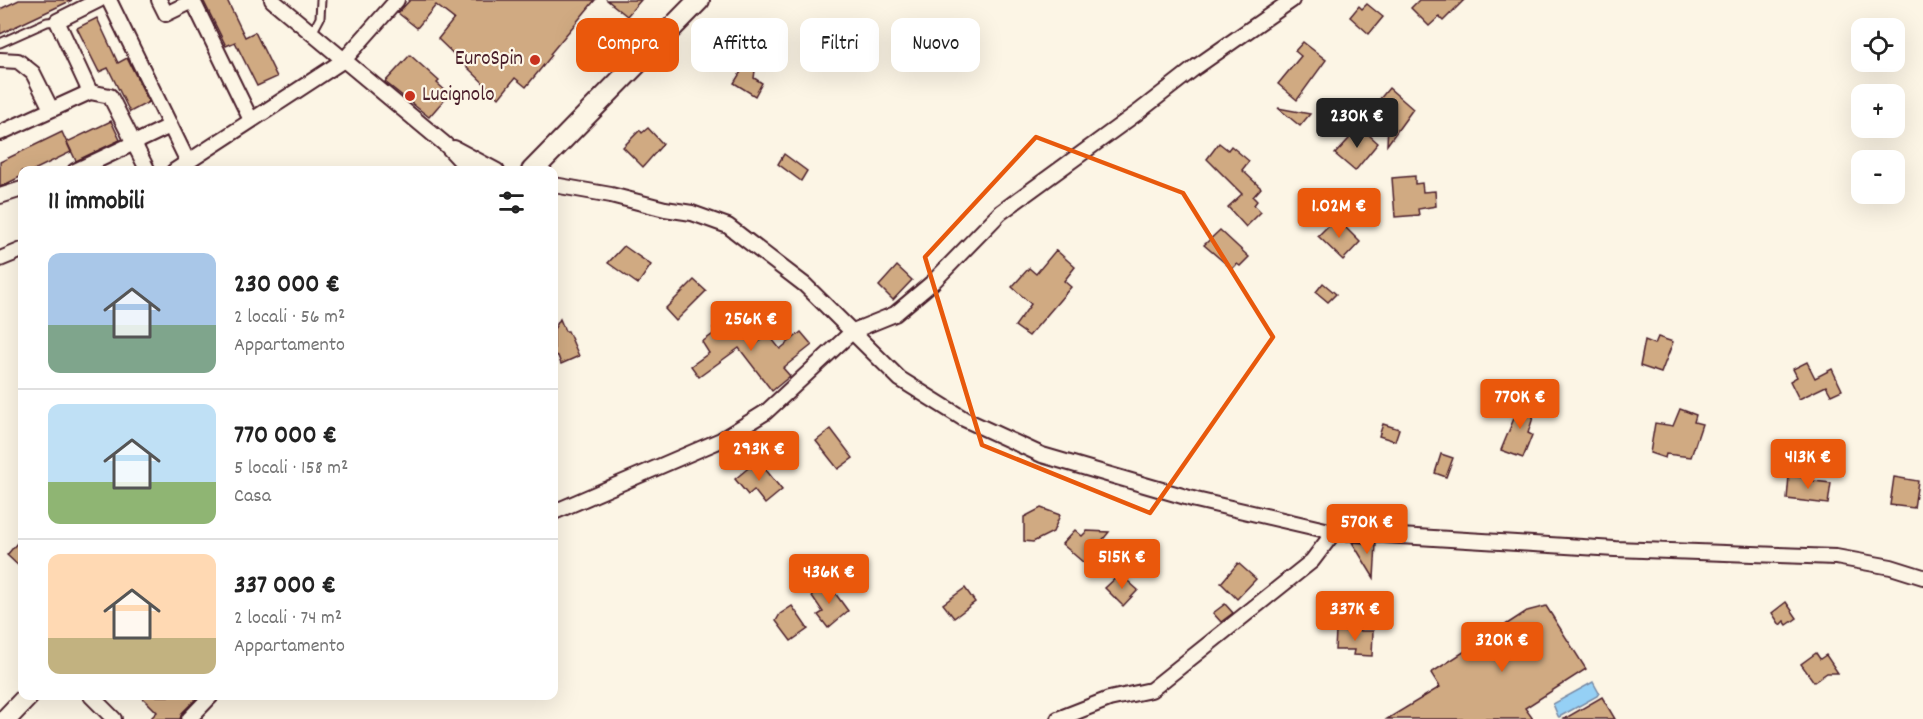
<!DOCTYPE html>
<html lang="it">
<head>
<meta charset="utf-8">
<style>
	:root { --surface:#fff; --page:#f2f2f2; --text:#222; --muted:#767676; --line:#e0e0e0; --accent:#ea580c }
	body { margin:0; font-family:Dekko,sans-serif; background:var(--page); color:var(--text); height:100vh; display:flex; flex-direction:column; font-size:22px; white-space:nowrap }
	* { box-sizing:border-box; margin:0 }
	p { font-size:20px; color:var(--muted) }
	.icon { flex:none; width:33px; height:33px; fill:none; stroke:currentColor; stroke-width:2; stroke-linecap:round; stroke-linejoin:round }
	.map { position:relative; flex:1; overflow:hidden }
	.drawer { position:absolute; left:18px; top:166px; width:540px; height:534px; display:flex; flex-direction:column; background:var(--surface); border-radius:12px; box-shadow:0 6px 24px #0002 }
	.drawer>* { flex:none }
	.top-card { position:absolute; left:576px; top:18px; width:570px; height:54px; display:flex; gap:12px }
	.fabs { position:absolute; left:1851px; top:18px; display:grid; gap:12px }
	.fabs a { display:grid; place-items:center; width:54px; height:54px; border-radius:12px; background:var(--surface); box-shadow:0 6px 24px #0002; font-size:30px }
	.price { position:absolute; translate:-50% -51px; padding:0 14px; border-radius:6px; background:var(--accent); color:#fff; font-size:20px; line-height:39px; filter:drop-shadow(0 2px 3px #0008) }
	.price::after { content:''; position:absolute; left:50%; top:36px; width:18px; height:14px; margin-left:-9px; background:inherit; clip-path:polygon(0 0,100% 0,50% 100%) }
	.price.current { background:#222; color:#fff }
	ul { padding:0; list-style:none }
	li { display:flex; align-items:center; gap:18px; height:150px; padding:0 30px }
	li+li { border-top:2px solid var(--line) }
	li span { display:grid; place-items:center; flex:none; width:168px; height:120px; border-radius:12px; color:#555 }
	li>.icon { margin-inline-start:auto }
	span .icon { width:72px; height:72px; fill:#fffc; stroke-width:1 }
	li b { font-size:26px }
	h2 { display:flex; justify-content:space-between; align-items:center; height:72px; padding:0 30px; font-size:26px }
	.pill { padding:0 21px; border-radius:12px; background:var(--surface); box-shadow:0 6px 24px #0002; font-size:21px; line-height:54px }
	.pill.current { background:var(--accent); color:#fff }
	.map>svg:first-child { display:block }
</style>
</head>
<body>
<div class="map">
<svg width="1923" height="719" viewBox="0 0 1923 719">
	<rect width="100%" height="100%" fill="#fcf5e5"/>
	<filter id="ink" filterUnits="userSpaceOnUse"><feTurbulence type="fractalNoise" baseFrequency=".0167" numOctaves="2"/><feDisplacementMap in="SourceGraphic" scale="12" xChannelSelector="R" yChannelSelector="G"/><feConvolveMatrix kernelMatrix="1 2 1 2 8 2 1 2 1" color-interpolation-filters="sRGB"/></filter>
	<g filter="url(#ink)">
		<path fill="#95d0f5" stroke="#7789a4" stroke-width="1.5" d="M1593 682 1599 693 1597 696 1559 717 1558 716 1553 704Z"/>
		<g fill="#d0aa82" stroke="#4a1f2b" stroke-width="1.5">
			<path d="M19 0H72L0 34V9Z"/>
			<path d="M203 0H227L245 37 255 32 277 77 257 86 235 42 226 46Z"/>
			<path d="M410 0H595L550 54 552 55 526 87 515 78 499 98 438 39 454 19 436 5 417 28 398 13Z"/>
			<path d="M607 0H641L627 16Z"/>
			<path d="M1419 0H1464L1443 21 1439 17 1429 26 1411 8Z"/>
			<path d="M1367 4 1383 17 1369 34 1350 17 1359 6 1362 9Z"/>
			<path d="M97 18 118 63 127 58 149 102 130 112 108 68 99 72 77 28Z"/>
			<path d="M1303 42 1326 60 1297 100 1278 84 1301 56 1295 51Z"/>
			<path d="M410 55 439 81 437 83 449 94 429 117 385 82Z"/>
			<path d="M745 65 755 71 754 78 762 83 755 96 734 83Z"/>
			<path d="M1389 88 1413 109 1387 145 1388 123 1381 116 1383 113 1374 106Z"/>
			<path d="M1278 108 1310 114 1300 126Z"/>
			<path d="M111 121 120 140 76 161 67 142Z"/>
			<path d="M1360 127 1378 143 1355 171 1335 154Z"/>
			<path d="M648 128 663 144 643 167 623 147 640 130 642 133Z"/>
			<path d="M62 132 71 152 32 171H22V176L0 187V162Z"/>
			<path d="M1219 143 1228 150 1231 146 1249 161 1242 170 1261 188 1253 197 1257 201 1254 205 1261 212 1246 227 1228 207 1242 194 1207 159Z"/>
			<path d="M784 154 807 171 801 181 778 164Z"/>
			<path d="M1415 176V184L1422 183 1423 192 1435 191 1436 206 1418 209 1419 215 1395 217 1392 178Z"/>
			<path d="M1334 220 1340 226 1342 224 1360 242 1343 260 1318 236Z"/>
			<path d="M1220 230 1249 257 1240 266 1237 264 1232 269 1204 245Z"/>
			<path d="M624 246 651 265 638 284 608 263Z"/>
			<path d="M1056 250 1075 267 1064 281 1071 287 1029 336 1015 326 1031 304 1012 287 1029 268 1036 274Z"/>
			<path d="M897 266 912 280 893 300 879 286Z"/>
			<path d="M694 280 706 291 676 321 665 309Z"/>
			<path d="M1323 283 1336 294 1328 302 1316 292Z"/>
			<path d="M729 316 734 323 738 320 756 344 768 334 780 349 801 332 812 345 783 368 790 376 772 391 739 348 699 377 691 366 709 353 702 342 716 332 713 328Z"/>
			<path d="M560 319 565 331H568L579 356 561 364 558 356 554 355V329Z"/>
			<path d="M1658 337 1673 342 1661 373 1640 366 1645 340 1655 344Z"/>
			<path d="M1807 362 1815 378 1832 369 1842 390 1831 395 1826 386 1799 399 1790 381 1797 377 1793 369Z"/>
			<path d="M1522 399 1537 405 1528 433 1532 435 1523 458 1501 450Z"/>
			<path d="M1680 409 1696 415 1694 422 1702 424 1691 457 1666 454 1665 458 1650 453 1655 423 1673 426Z"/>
			<path d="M1383 424 1399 429 1395 441 1379 436Z"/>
			<path d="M831 429 853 458 838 469 816 441Z"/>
			<path d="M1441 454 1453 458 1446 477 1435 473Z"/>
			<path d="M758 460 782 490 765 504 754 490 748 495 735 479Z"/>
			<path d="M1789 476 1806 477V480L1831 483 1828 504 1787 499Z"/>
			<path d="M1894 477 1918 481 1914 508 1890 505Z"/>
			<path d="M1041 508 1060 515 1053 532 1033 542 1024 541V517Z"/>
			<path d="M1075 530 1082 536 1087 531 1109 532 1084 563 1062 544Z"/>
			<path d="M22 537V569L7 555Z"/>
			<path d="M1352 542 1376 544 1374 578Z"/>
			<path d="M1238 563 1256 579 1237 599 1221 583Z"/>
			<path d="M1120 574 1138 590 1123 606 1105 588Z"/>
			<path d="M827 582 848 611 828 628 818 615 823 612 810 593Z"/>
			<path d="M965 588 975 602 954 618 943 604Z"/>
			<path d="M1786 602 1797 618 1787 625 1784 621 1780 625 1772 613Z"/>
			<path d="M1225 604 1233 613 1221 622 1213 613Z"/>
			<path d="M792 606 808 629 791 641 776 621 780 614Z"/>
			<path d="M1546 606 1586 669 1525 708 1533 719H1387L1440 687 1431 673 1527 611Z"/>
			<path d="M1336 631H1373L1372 656 1353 655 1354 650H1335Z"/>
			<path d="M1816 653 1820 659 1826 655 1838 673H1827L1814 682 1801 664Z"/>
			<path d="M141 696H199L182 713 180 719H150L157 712Z"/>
			<path d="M1602 697 1615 719H1564Z"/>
		</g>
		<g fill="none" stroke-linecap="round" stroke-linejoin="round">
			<defs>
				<g id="service">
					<path d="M312 33 320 18 321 0"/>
					<path d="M0 43 47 22 57 21"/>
				</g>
				<g id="minor">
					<path d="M109 0 188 162"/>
					<path d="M159 0 166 14 193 1 251 120"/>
					<path d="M272 0 446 145 470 171"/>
					<path d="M0 60 18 61 33 73 51 109"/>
					<path d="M90 92 57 21 99 0"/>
					<path d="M0 133 90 92 110 96 148 171"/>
					<path d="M454 148 497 171"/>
					<path d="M75 171 170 126"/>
					<path d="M174 171 344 60 397 0"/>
					<path d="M554 185 611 195 665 209 692 213 728 226 805 285 900 379 964 419 1042 455 1196 500 1334 532 1615 549 1836 557 1891 567 1923 577"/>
					<path d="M0 196 22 189"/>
					<path d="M0 259 22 250"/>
					<path d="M554 512 721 440 766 412 853 331 895 314 933 282 1000 213 1137 113 1196 67 1292 0"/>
					<path d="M91 696 114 719"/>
					<path d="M189 719 211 696"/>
					<path d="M1058 719 1109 699 1151 690 1312 561 1334 532"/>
				</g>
				<g id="secondary">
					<path d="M532 171 699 0"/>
					<path d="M6 719 28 696"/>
				</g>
			</defs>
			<use href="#service" stroke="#4a1f2b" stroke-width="11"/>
			<use href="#minor" stroke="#4a1f2b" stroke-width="18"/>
			<use href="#secondary" stroke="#4a1f2b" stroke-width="24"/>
			<use href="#service" stroke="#fcf5e5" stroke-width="7"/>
			<use href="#minor" stroke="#fcf5e5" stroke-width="14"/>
			<use href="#secondary" stroke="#fcf5e5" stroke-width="20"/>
		</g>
	</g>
	<path fill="none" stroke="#e8590c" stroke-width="4.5" stroke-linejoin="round" d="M1036 137 1183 193 1273 337 1150 513 982 445 925 257Z"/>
	<g fill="#c8321e" stroke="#fcf5e5" stroke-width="2">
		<circle cx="535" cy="60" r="6"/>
		<circle cx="410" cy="96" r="6"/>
	</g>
	<g text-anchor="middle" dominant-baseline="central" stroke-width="4.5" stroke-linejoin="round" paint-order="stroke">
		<g font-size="21" fill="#4a1f2b" stroke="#fcf5e5" text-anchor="end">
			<text x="523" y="60">EuroSpin</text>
			<text x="422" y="96" text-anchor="start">Lucignolo</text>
		</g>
	</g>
</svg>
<div class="fabs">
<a><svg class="icon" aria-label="locate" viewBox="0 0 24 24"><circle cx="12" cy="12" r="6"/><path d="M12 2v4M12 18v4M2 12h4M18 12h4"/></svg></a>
<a>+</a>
<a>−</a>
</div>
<b class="price current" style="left:1357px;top:149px">230K €</b>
<b class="price" style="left:1339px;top:239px">1.02M €</b>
<b class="price" style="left:751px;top:352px">256K €</b>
<b class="price" style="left:1520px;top:430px">770K €</b>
<b class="price" style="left:759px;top:482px">293K €</b>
<b class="price" style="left:1808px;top:490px">413K €</b>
<b class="price" style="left:1367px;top:555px">570K €</b>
<b class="price" style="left:1122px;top:590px">515K €</b>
<b class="price" style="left:829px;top:605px">436K €</b>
<b class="price" style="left:1355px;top:642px">337K €</b>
<b class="price" style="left:1502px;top:673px">320K €</b>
<div class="top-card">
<a class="pill current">Compra</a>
<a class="pill">Affitta</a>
<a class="pill">Filtri</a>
<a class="pill">Nuovo</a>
</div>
<section class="drawer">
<h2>11 immobili<svg class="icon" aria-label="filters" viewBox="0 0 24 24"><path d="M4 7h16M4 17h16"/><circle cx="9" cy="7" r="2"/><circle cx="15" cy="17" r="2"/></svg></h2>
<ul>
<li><span style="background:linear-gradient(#a9c7e8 60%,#7fa58c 0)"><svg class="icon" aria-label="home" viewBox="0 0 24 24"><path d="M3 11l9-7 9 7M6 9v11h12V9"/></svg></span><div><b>230 000 €</b><p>2 locali · 56 m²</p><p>Appartamento</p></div></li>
<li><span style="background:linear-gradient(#bfe0f5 65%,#8fb573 0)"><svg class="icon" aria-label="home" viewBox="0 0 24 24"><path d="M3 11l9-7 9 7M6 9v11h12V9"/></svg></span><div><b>770 000 €</b><p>5 locali · 158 m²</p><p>Casa</p></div></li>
<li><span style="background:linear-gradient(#ffd9b3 70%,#c2b280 0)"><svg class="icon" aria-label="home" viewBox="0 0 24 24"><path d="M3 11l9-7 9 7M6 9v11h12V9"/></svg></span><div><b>337 000 €</b><p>2 locali · 74 m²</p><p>Appartamento</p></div></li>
</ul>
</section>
</div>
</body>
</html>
